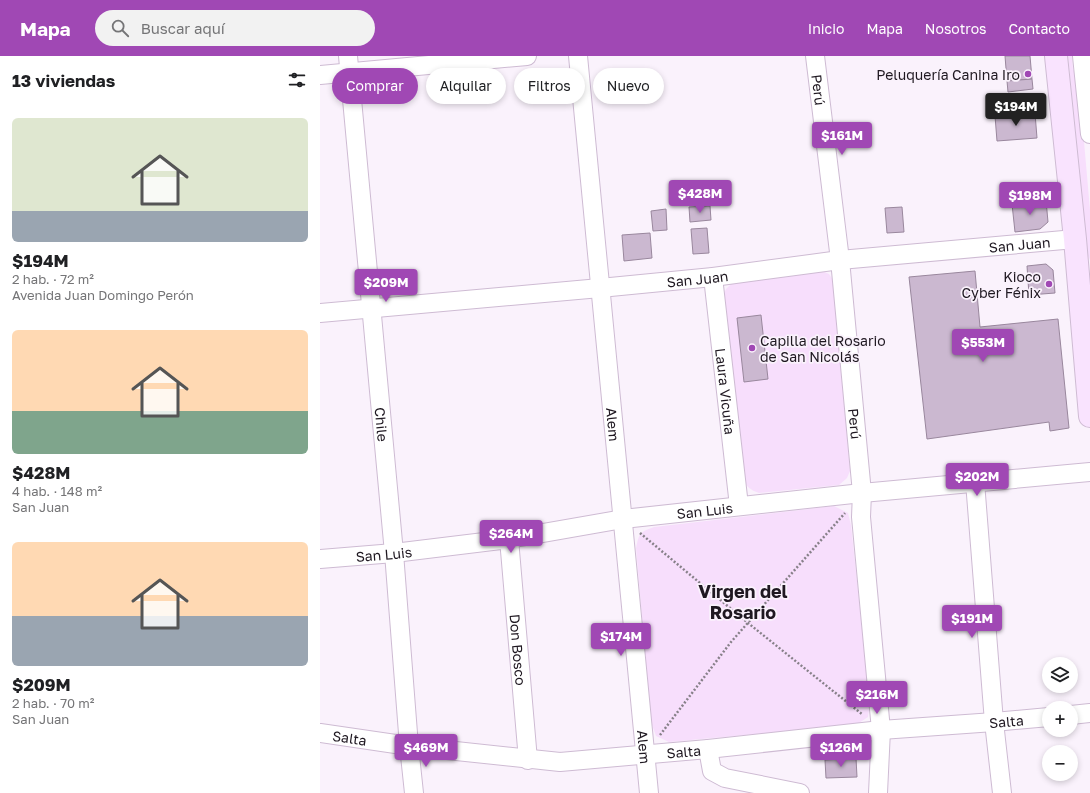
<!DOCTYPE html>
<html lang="es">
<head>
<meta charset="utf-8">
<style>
	:root { --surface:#fff; --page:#f2f2f2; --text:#202124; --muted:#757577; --accent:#a048b4 }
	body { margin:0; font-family:"Golos Text",sans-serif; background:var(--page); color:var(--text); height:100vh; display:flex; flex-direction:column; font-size:15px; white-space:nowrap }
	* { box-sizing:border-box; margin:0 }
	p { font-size:13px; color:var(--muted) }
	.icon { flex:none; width:22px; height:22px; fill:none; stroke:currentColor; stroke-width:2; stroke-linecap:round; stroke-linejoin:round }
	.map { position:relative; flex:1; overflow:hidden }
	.drawer { display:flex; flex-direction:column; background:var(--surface); width:320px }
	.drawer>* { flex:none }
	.banner { position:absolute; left:12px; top:12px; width:380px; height:36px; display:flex; gap:8px }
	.controls { position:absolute; left:722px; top:601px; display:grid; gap:8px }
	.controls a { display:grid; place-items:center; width:36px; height:36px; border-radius:50%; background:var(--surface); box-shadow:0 2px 6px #0003; font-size:20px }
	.price { position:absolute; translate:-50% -34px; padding:0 9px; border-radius:4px; background:var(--accent); color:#fff; font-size:13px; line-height:26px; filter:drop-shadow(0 1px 2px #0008) }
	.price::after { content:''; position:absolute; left:50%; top:24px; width:12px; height:9px; margin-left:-6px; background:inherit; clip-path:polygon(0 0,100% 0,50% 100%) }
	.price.selected { background:#222; color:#fff }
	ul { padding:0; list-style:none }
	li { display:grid; align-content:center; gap:8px; height:212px; padding:0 12px }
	li span { display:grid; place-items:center; height:124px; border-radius:6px; color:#555 }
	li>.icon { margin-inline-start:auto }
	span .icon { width:72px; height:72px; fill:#fffc; stroke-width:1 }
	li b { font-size:17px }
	h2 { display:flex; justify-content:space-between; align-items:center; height:48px; padding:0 12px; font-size:17px }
	.pill { padding:0 14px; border-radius:18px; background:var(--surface); box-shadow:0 2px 6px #0003; font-size:14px; line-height:36px }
	.pill.selected { background:var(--accent); color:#fff }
	header { display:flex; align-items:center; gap:24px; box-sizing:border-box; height:56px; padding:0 20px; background:var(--accent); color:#fff }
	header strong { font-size:19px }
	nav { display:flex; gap:22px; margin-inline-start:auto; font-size:14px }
	.search { width:280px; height:36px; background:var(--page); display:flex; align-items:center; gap:10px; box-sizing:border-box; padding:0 14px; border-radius:22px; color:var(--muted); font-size:15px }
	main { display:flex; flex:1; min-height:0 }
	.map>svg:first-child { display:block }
</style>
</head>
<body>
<header>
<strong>Mapa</strong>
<div class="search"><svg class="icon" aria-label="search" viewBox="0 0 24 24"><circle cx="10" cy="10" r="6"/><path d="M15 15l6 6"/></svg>Buscar aquí</div>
<nav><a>Inicio</a><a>Mapa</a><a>Nosotros</a><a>Contacto</a></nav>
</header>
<main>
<section class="drawer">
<h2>13 viviendas<svg class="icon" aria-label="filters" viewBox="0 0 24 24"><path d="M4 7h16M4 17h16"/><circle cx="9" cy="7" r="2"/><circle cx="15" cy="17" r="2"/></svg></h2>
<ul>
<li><span style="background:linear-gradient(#dfe7d0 75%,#9aa5b1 0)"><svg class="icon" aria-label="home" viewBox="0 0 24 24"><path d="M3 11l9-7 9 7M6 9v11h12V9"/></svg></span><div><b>$194M</b><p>2 hab. · 72 m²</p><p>Avenida Juan Domingo Perón</p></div></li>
<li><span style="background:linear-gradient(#ffd9b3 65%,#7fa58c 0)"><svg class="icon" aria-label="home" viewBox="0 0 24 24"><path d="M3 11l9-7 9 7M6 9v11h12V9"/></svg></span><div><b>$428M</b><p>4 hab. · 148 m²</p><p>San Juan</p></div></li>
<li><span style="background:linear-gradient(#ffd9b3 60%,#9aa5b1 0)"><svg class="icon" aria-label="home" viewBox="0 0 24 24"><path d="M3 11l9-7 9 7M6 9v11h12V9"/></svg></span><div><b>$209M</b><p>2 hab. · 70 m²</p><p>San Juan</p></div></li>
</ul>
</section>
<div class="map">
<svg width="770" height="737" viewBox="0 0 770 737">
	<rect width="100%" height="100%" fill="#faf2fc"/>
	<g fill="#f7defc">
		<path d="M748 0H752L753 14 758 17 770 154V204L768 200Z"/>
		<path d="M502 215 509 218 513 224 530 415 527 422 519 429 439 437C430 434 427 431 423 423L403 240 406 233 414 225Z"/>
		<path d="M514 450 528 457 531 469 550 647 548 661 536 669 349 686 336 680 331 666 316 492C319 477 320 476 334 471Z"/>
	</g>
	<g fill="#cbb8d0" stroke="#99879d">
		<path d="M685 0H710L712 23 687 25Z"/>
		<path d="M712 23 713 33 688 36 687 25Z"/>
		<path d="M714 45 715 57 690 59 689 47Z"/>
		<path d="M715 57 717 82 677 85 675 60Z"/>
		<path d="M726 144 728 166 720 173 695 176 692 148Z"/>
		<path d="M390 150 391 164 370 166 369 151Z"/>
		<path d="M582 151 584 176 567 177 565 152Z"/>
		<path d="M346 153 347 174 333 175 331 155Z"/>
		<path d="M387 172 389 197 373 198 371 173Z"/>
		<path d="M330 177 332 202 304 205 302 179Z"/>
		<path d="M726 208 733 214 735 237 709 239 707 210Z"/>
		<path d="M655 215 660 271 738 263 749 372 730 375 729 366 607 383 589 221Z"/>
		<path d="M441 259 448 323 424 326 417 262Z"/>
		<path d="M536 702 537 721 506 722 505 704Z"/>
	</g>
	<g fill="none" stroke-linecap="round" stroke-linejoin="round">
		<defs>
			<g id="minor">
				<path id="s1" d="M28 0 74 497 89 690 94 737"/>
				<path id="s2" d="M258 0 329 737"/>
				<path id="s3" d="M495 0 520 204 542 437 541 461 561 674 558 737"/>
				<path d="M762 0 770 78"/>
				<path d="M0 19 207 0"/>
				<path id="s4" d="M393 221 419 450"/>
				<path id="s5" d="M0 257 280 232 393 221 520 204 755 183"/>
				<path d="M655 426 674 666 682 737"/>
				<path id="s6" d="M189 483 208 704"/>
				<path id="s7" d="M0 503 74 497 189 483 303 463 542 437 770 416"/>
				<path d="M751 659 770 657"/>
				<path id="s8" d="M0 677 89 690 240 706 388 693 561 674 674 666 729 661"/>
				<path d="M388 693 392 715 405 722 480 737"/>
			</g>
			<path id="secondary" d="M736 0 755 183 770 360"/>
		</defs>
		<use href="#minor" stroke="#cebbd3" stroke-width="20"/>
		<use href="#secondary" stroke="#cebbd3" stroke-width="24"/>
		<g stroke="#878089" stroke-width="2.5" stroke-dasharray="2 2" stroke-linecap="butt">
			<path d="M320 477 428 567 543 659"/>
			<path d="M340 679 411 586 525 457"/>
		</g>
		<use href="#minor" stroke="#fff" stroke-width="18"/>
		<use href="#secondary" stroke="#f9e3fe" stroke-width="22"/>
	</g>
	<g fill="#a048b4" stroke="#faf2fc" stroke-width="1.5">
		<circle cx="708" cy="18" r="4"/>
		<circle cx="729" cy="228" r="4"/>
		<circle cx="432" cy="292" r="4"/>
	</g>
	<g text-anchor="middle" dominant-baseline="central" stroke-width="3.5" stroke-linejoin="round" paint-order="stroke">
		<g font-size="14" fill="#1f1821" stroke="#faf2fc" text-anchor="end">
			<text x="700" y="18">Peluquería Canina Iro</text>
			<text x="721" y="220">Kioco<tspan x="721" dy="16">Cyber Fénix</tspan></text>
			<text x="440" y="284" text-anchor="start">Capilla del Rosario<tspan x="440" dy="16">de San Nicolás</tspan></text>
		</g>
		<g font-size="14" fill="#1f1821" stroke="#faf2fc">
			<text stroke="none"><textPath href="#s3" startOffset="34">Perú</textPath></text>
			<text stroke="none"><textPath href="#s5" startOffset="703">San Juan</textPath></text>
			<text stroke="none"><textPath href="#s5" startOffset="379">San Juan</textPath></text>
			<text stroke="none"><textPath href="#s4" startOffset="115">Laura Vicuña</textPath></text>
			<text stroke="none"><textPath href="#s1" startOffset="370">Chile</textPath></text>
			<text stroke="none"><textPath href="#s2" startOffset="370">Alem</textPath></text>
			<text stroke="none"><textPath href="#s3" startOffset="370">Perú</textPath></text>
			<text stroke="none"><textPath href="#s7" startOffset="388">San Luis</textPath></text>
			<text stroke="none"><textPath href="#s7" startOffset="64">San Luis</textPath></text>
			<text stroke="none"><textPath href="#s6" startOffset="111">Don Bosco</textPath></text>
			<text stroke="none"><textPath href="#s8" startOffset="690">Salta</textPath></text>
			<text stroke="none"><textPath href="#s8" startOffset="30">Salta</textPath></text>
			<text stroke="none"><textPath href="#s2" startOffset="694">Alem</textPath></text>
			<text stroke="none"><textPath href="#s8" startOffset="366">Salta</textPath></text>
		</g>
		<g font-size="18" font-weight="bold" fill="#1f1821" stroke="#faf2fc">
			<text x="423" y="535">Virgen del<tspan x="423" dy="21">Rosario</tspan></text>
		</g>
	</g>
</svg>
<div class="controls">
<a><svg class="icon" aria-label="layers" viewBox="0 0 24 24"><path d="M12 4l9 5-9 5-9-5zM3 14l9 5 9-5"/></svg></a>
<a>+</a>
<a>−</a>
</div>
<b class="price selected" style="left:696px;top:71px">$194M</b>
<b class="price" style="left:522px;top:100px">$161M</b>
<b class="price" style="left:380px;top:158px">$428M</b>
<b class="price" style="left:710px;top:160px">$198M</b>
<b class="price" style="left:66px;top:247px">$209M</b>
<b class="price" style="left:663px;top:307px">$553M</b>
<b class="price" style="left:657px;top:441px">$202M</b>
<b class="price" style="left:191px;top:498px">$264M</b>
<b class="price" style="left:652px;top:583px">$191M</b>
<b class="price" style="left:301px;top:601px">$174M</b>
<b class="price" style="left:557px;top:659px">$216M</b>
<b class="price" style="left:106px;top:712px">$469M</b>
<b class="price" style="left:521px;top:712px">$126M</b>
<div class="banner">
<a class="pill selected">Comprar</a>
<a class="pill">Alquilar</a>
<a class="pill">Filtros</a>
<a class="pill">Nuevo</a>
</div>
</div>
</main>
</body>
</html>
